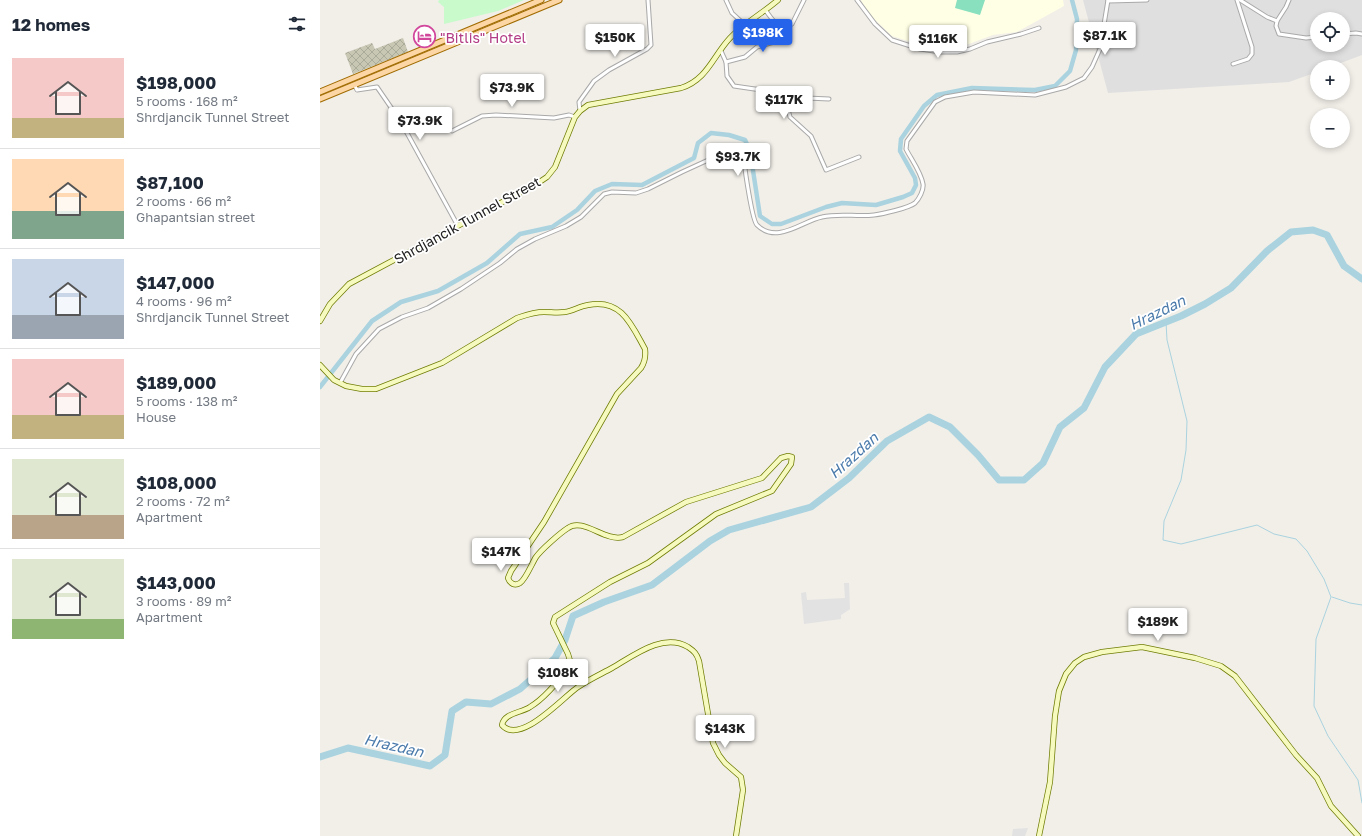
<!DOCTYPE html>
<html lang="en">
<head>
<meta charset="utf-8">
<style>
	:root { --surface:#fff; --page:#f2f2f3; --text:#1f2937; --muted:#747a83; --line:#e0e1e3; --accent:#2563eb }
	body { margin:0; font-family:"Golos Text",sans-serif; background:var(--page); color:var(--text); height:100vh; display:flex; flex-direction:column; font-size:15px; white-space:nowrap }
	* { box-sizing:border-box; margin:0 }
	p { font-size:13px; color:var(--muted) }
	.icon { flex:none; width:22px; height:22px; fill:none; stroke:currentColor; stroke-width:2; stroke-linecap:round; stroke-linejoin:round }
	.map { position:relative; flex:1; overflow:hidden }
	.sheet { display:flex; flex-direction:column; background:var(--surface); width:320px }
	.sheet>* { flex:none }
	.tools { position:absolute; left:990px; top:12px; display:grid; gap:8px }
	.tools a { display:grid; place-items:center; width:40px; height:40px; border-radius:50%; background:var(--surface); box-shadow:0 2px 6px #0003; font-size:20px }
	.price { position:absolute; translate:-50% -34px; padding:0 9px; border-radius:4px; background:#fff; color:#222; font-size:13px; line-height:26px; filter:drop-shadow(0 1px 2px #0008) }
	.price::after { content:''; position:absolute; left:50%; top:24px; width:12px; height:9px; margin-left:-6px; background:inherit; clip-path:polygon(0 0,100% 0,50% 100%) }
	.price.selected { background:var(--accent); color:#fff }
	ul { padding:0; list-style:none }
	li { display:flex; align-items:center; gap:12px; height:100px; padding:0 12px }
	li+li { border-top:1px solid var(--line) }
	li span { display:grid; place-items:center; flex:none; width:112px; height:80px; border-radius:0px; color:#555 }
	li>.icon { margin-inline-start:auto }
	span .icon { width:48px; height:48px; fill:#fffc; stroke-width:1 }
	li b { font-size:17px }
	h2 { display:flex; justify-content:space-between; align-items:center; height:48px; padding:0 12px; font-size:17px }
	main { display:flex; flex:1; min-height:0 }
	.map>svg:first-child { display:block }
</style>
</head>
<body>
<main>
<section class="sheet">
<h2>12 homes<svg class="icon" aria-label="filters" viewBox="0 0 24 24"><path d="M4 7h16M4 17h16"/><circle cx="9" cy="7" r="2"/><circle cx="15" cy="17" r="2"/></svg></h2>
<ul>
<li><span style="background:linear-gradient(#f6c9c9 75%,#c2b280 0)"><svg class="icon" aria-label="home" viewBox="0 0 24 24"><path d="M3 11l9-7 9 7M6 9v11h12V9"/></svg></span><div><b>$198,000</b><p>5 rooms · 168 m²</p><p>Shrdjancik Tunnel Street</p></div></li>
<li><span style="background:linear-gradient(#ffd9b3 65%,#7fa58c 0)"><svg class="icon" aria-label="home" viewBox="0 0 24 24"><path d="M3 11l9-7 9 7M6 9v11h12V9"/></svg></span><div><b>$87,100</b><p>2 rooms · 66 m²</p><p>Ghapantsian street</p></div></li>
<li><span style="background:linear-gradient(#c9d6e8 70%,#9aa5b1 0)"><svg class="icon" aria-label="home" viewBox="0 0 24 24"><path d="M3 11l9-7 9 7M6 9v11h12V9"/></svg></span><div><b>$147,000</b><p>4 rooms · 96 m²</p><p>Shrdjancik Tunnel Street</p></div></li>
<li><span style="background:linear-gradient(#f6c9c9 70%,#c2b280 0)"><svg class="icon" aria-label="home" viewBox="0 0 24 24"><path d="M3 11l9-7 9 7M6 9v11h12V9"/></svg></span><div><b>$189,000</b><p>5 rooms · 138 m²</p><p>House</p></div></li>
<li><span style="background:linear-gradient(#dfe7d0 70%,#b9a48a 0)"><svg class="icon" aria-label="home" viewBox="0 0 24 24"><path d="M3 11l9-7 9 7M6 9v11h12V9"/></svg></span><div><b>$108,000</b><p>2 rooms · 72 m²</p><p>Apartment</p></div></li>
<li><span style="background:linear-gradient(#dfe7d0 75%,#8fb573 0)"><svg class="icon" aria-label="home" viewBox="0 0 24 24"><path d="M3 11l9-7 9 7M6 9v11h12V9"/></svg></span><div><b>$143,000</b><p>3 rooms · 89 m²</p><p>Apartment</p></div></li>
</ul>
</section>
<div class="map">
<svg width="1042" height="836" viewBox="0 0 1042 836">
	<defs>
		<pattern id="construction-cross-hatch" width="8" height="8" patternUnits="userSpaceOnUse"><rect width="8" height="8" fill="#c7c7b4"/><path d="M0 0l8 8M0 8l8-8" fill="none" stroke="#abab9a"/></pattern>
	</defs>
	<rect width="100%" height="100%" fill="#f2efe9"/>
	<path fill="#e0dfdf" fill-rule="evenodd" d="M763 0H1042V55L1010 67H997V72L969 82 788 93ZM997 19H1023V45H997Z"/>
	<path fill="#ffffe5" d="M541 0H743L744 6 697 32 673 35 638 48H619L601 45 572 36 548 13Z"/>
	<path fill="url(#construction-cross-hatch)" d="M83 38 88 52 33 74 25 53 52 43 55 49Z"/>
	<path fill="#c8facc" d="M119 0H204L178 11 124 24V7L118 2Z"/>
	<path fill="#88e0be" d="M637 0H665L660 15 635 8Z"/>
	<g fill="#e2e2e2">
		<path d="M524 583H529L530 609 521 615V619L484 624 481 593 486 592 487 600 525 598Z"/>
		<path d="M708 828 705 836H692L693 829Z"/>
	</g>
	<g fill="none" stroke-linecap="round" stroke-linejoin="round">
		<g stroke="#aad3df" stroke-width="1">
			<path d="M846 322 847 340 867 421 866 450 861 480 844 521 843 540 861 544 937 525 954 534 976 539 987 551 1004 579 1011 597 996 639 994 706 1008 736 1038 780 1042 803"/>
			<path d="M1012 597 1030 603 1042 605"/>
		</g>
		<path stroke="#aad3df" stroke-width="4.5" d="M0 387 52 321 81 302 118 291 167 263 200 234 232 227 257 210 275 191 292 184 322 185 374 158 378 143 391 133 409 135 425 140 430 151 440 216 452 224H461L506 207 522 203 556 205 583 197 592 193 596 185 595 178 580 151 581 139 604 106 617 95 652 88 715 90 735 86 750 71 756 50 757 19 752 0"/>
		<path stroke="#aad3df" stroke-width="7" d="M0 757 28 748 110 766 125 755 132 711 146 702 171 704 200 689 235 658 245 640 253 616 284 602 332 585 390 541 409 530 491 507 529 478 567 441 609 417 630 427 658 455 679 480H704L723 463 740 427 764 408 785 367 816 334 861 316 885 304 911 288 947 251 971 232 993 230 1007 235 1024 266 1042 279"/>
		<defs>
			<g id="street">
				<path d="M406 0 412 13 425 25"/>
				<path d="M537 0 555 24 572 40 600 49 621 52H637L650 49 667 42 701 34 719 28"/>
				<path d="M920 0 947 17 957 21 966 7 969 0"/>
				<path d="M788 1 827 0"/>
				<path d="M446 11C452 19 455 25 465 27L472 24 484 0"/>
				<path d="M957 21 956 26 959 34 986 38 997 37"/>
				<path d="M1023 34 1036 33 1042 34"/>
				<path d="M401 51 406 62 407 76 414 86 455 92 465 97 470 117 491 136 506 170 539 157"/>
				<path d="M406 62 425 57 437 47 454 42 462 35 465 27"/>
				<path d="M913 64 928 59 932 54V47L917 0"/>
				<path d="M35 86 37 90 57 87 81 122 138 226"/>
				<path d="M465 97 509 99"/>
				<path d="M260 111 259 102 274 81 289 70 327 49 331 45 328 0"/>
				<path d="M132 131 162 116 176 115 234 118 249 115 255 117"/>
				<path d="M20 383 36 354 59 329 82 317 108 308 141 289 180 263 197 249 215 239 246 226 261 217 284 194 292 192 316 193 328 189 362 172 397 156H414L424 160C425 170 432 220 437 225 457 245 482 221 502 217 519 213 537 217 554 215 562 214 589 208 595 203 599 199 604 190 603 184 601 172 591 159 586 149L587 141 615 102 625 97 654 92 715 95 746 87 764 78 772 67 780 49 788 0"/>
			</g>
			<g id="secondary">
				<path d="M0 321 10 304 29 284 218 183 227 177 235 167 255 117 260 111 268 105 361 88C387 80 393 56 410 38 423 24 443 13 458 0"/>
				<path d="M0 365 14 380 26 386 42 389H56L122 363 197 318C206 315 214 312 224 312 231 312 238 313 245 312 253 311 260 306 268 305 302 298 312 326 325 349 326 357 325 362 321 368L297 394 224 522 191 571 188 578C190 584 195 586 200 583 206 579 212 563 216 557 221 550 240 533 248 528 263 517 285 542 303 537L366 502 442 478 461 458 468 456 472 457 471 464 452 491 396 514 328 563 290 582 235 617 233 623 248 654 251 664C241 678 225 698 210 707 201 713 184 713 182 725 200 746 243 697 258 687 268 680 281 674 292 668 313 656 343 632 368 647 374 651 377 654 379 661L393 743 399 755 405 763 421 777 423 790 416 836"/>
				<path d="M719 836 730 782 735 716 739 691 746 674 755 663 764 657 782 652 822 647 875 658 901 666 915 676 976 755 997 778 1011 806 1038 836"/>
			</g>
			<g id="primary">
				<path d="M0 92 221 0"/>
				<path d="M0 99 239 0"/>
			</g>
		</defs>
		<use href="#street" stroke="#a9a9a9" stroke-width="5"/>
		<use href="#secondary" stroke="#707d05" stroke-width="6"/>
		<use href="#primary" stroke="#a06b00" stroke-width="7"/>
		<use href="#street" stroke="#fff" stroke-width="3"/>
		<use href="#secondary" stroke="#f7fabf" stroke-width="4.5"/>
		<use href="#primary" stroke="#fcd6a4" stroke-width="5"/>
	</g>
	<defs>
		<symbol id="hotel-ring" viewBox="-11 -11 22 22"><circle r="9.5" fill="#fff" stroke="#d1479c" stroke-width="1.5"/><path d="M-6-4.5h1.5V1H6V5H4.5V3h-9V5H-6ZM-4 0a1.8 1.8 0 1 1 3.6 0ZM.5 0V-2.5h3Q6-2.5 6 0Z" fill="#d1479c"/></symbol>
	</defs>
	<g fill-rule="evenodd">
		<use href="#hotel-ring" x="92" y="24" width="25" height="25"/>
	</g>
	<g text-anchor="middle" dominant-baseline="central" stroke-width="3.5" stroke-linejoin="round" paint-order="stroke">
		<g font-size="14" fill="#b23c85" stroke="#fff" text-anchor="start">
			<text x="120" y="37">"Bitlis" Hotel</text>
		</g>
		<g font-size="14" fill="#222" stroke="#fff">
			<text transform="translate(147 220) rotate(-29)">Shrdjancik Tunnel Street</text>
		</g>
		<g font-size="15" font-style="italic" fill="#4a7aab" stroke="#fff">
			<text transform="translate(837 312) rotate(-26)">Hrazdan</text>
			<text transform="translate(533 455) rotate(-42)">Hrazdan</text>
			<text transform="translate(74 745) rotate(13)">Hrazdan</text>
		</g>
	</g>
</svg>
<div class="tools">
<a><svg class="icon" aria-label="locate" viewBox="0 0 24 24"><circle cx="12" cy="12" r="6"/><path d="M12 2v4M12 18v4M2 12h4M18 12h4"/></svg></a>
<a>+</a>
<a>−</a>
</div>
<b class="price selected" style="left:443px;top:53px">$198K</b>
<b class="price" style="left:785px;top:56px">$87.1K</b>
<b class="price" style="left:295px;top:58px">$150K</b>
<b class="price" style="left:618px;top:59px">$116K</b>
<b class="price" style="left:192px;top:108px">$73.9K</b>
<b class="price" style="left:464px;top:120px">$117K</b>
<b class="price" style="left:100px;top:141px">$73.9K</b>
<b class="price" style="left:418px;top:177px">$93.7K</b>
<b class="price" style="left:181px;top:572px">$147K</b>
<b class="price" style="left:838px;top:642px">$189K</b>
<b class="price" style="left:238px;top:693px">$108K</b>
<b class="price" style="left:405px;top:749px">$143K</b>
</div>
</main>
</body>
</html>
